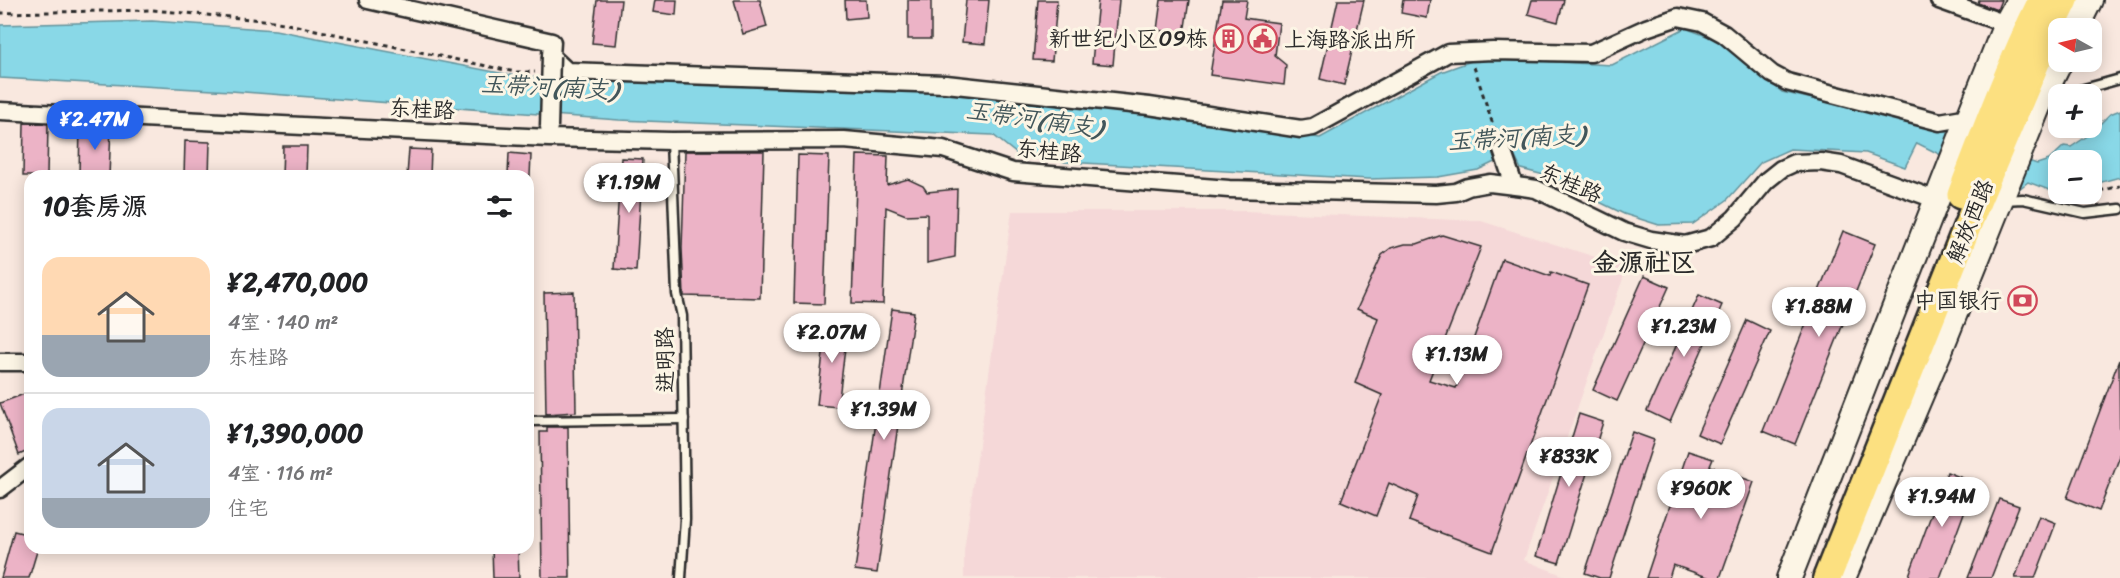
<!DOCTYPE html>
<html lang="zh">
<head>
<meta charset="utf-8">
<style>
	:root { --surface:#fff; --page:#f6f6f6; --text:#202124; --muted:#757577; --line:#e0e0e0; --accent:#2563eb }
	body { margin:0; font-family:Sriracha,"LXGW WenKai TC",sans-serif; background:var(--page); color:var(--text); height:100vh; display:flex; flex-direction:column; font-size:22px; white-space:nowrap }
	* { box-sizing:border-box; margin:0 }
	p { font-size:20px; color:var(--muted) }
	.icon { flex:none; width:33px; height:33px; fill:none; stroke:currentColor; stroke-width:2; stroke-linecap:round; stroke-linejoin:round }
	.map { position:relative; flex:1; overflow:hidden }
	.sheet { position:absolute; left:24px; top:170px; width:510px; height:384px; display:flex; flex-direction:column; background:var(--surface); border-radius:18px; box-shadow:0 3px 15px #0003 }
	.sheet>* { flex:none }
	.needle { width:39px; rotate:278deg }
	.fabs { position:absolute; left:2048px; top:18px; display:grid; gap:12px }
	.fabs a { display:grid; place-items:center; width:54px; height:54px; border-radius:12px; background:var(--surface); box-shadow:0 3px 15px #0003; font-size:30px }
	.price { position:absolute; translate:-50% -51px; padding:0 14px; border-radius:21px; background:#fff; color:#222; font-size:20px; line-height:39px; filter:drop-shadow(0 2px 3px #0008) }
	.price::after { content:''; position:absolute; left:50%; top:36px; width:18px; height:14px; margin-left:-9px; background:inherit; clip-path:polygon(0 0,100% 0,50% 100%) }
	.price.selected { background:var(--accent); color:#fff }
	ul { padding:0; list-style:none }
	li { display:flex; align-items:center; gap:18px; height:150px; padding:0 18px }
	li+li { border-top:2px solid var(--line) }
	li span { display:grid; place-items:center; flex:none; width:168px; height:120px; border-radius:18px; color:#555 }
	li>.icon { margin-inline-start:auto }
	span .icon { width:72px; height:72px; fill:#fffc; stroke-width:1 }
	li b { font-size:26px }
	h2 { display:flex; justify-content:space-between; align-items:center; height:72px; padding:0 18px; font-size:26px }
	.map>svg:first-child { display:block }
</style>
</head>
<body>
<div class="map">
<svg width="2120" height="578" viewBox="0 0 2120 578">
	<rect width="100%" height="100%" fill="#f9e8df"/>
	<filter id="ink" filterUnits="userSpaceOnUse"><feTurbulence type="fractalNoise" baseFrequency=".0167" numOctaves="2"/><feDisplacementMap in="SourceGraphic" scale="12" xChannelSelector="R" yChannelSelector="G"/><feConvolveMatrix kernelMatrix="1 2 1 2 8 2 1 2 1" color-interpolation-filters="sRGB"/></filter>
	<g filter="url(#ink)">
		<path fill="#f5d8d8" d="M1012 211H1244L1481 221 1627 267 1524 560 1570 578H964V551Z"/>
		<path fill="#89d8e7" stroke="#63939c" stroke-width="1.5" d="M152 21 275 30 521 77 903 84 1320 138 1441 72 1480 58 1612 65 1685 28 1723 42 1782 92 1931 126 2037 164 2049 160 2064 146 2071 147 2089 135 2110 114 2120 110V177L2091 185V160H2058V191H2052L2028 182 2015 192 1917 143 1905 167 1866 153 1790 149 1761 162 1727 200 1693 224 1659 225 1624 214 1544 175 1521 169 1513 153 1478 170 1438 177 1369 179 1066 162 1017 154 993 135 619 120 231 91 0 78V25Z"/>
		<g fill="#ecb3c6" stroke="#2b2b2b" stroke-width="1.5">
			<path d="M597 0H621L616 45 592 43Z"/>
			<path d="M655 0H677L676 15 653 12Z"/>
			<path d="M734 0H760L767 27 743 34Z"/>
			<path d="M845 0H866L867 17 846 19Z"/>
			<rect x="908" y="0" width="23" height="39"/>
			<path d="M966 0H989L985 44 962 42Z"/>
			<path d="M1038 0H1057L1052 61 1033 60Z"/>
			<path d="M1098 0H1119L1113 65 1092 63Z"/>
			<path d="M1161 0H1189L1184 34 1157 30Z"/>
			<path d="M1222 0H1247L1244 18 1279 23 1275 56 1286 65 1284 85 1210 75Z"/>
			<path d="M1338 0H1364L1344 85 1320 79Z"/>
			<path d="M1403 0H1430L1427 18 1401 13Z"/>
			<path d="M1532 0H1564L1558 22 1528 14Z"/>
			<path d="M1979 0H2001L1997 10 1978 3Z"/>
			<path d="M24 123 48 124 47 176H23Z"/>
			<path d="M80 125 111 127 109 176H79Z"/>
			<path d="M185 141 210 142 209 176H184Z"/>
			<path d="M283 146H307L306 176H282Z"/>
			<path d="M409 149 431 150 430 176H407Z"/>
			<path d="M685 151H764L760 298 684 296 682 248Z"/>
			<path d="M509 153 531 155 530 176H508Z"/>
			<path d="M798 155 829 156 824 304 794 303Z"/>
			<path d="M857 155 888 156 887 185 908 179 923 186 927 192 957 189 955 257 927 263V214L906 215 886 207 883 304 852 303Z"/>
			<path d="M621 158 643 159 636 271 614 269Z"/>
			<path d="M1843 231 1875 244 1795 444 1763 431Z"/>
			<path d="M1442 235 1481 247 1429 380 1456 388 1502 259 1550 276 1551 272 1588 285 1492 552 1409 521 1418 496 1389 483 1376 516 1341 501 1382 395 1355 383 1378 318 1357 309 1382 255 1391 248 1405 244H1417Z"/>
			<path d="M1644 276 1669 287 1617 401 1593 390Z"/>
			<path d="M574 292 576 412 546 414 544 293Z"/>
			<path d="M1699 295 1722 305 1670 422 1647 411Z"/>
			<path d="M892 309 914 312 877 573 855 570Z"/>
			<path d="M827 320 848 323 838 407 817 405Z"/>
			<path d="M1747 320 1770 331 1720 444 1697 434Z"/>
			<path d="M2119 360 2120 456 2099 511 2067 498Z"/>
			<path d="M27 393 30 401V450L19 455 0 403Z"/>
			<path d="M1579 414 1603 422 1559 563 1536 556Z"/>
			<path d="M547 427H568L570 578H542L540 432H547Z"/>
			<path d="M1632 432 1654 440 1609 578H1600L1585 573Z"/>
			<path d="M1688 451 1713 459 1710 466 1754 482 1720 578H1710L1673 565 1669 578H1646Z"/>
			<path d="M1947 472 1975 483 1940 578H1908Z"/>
			<path d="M1999 499 2019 506 1991 578H1968Z"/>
			<path d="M2039 516 2056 523 2035 578H2015Z"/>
			<path d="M14 531 30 535V548H38L29 578H1Z"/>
			<path d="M492 548H518L519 578H493Z"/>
		</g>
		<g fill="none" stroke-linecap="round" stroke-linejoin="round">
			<defs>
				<g id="service">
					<path d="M2066 94 2120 79"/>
					<path d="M671 141 677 294 682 316 685 519 681 578"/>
					<path d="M2002 200 2023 199 2085 213 2120 209"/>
					<path d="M528 421 684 419"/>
				</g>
				<g id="minor">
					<path d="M368 0 552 42 551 56 567 71 946 84 1149 106 1301 129 1313 127 1448 53 1493 51 1591 53 1646 28 1678 17 1702 22 1724 34 1772 74 1787 82 1940 122 1969 117"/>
					<path d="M1939 0 2006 24"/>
					<path d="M0 111 549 138 671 141 844 140 943 149 1013 172 1229 189 1436 194 1456 192 1468 187 1490 183 1523 187 1536 189 1624 232 1651 240 1685 245 1711 238 1735 218 1766 181 1781 169 1794 163 1821 162 1841 165 1937 200"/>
					<path d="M1502 150 1514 185"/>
					<path d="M0 362H30"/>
					<path d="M0 489 30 466"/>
				</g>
				<g id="secondary">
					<path d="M2076 28 2090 0"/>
					<path d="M1789 578 1969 117 2006 24 2019 0"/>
					<path d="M1843 578 1943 343 2040 102 2060 62"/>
				</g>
				<g id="primary">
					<path d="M1961 195C1986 129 2011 63 2042 0"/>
					<path d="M1827 578 1979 197 2046 39 2065 0"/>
				</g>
			</defs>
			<use href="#service" stroke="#2b2b2b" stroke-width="13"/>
			<use href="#minor" stroke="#2b2b2b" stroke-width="21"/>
			<use href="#secondary" stroke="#2b2b2b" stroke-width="28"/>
			<use href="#primary" stroke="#2b2b2b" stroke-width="32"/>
			<g stroke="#2b2b2b" stroke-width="3" stroke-dasharray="4.5 4.5" stroke-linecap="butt">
				<path d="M0 13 152 10 273 21 515 72H535"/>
				<path d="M1474 67 1497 137"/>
				<path d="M2091 193 2120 186"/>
				<path d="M2068 196 2090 194"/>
			</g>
			<use href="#service" stroke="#fcf5e5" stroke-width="8"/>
			<use href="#minor" stroke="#fcf5e5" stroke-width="16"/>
			<use href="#secondary" stroke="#fcf5e5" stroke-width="24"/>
			<use href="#primary" stroke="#fce080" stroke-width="27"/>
			<defs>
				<path id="minor-bridge" d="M549 127 551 56"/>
			</defs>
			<use href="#minor-bridge" stroke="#2b2b2b" stroke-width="21" stroke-linecap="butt"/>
			<use href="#minor-bridge" stroke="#fcf5e5" stroke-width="16"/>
		</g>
	</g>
	<defs>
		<symbol id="building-ring" viewBox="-11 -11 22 22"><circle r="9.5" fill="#fcf5e5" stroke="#d1495b" stroke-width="1.5"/><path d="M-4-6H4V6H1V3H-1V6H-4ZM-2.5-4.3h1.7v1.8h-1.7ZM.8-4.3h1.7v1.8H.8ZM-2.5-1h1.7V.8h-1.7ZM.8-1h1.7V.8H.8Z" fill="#d1495b"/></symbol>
		<symbol id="civic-ring" viewBox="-11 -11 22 22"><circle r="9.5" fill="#fcf5e5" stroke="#d1495b" stroke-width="1.5"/><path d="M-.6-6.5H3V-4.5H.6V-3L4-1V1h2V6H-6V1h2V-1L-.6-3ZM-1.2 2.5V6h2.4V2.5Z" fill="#d1495b"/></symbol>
		<symbol id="bank-ring" viewBox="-11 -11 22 22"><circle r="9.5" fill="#fcf5e5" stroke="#d1495b" stroke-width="1.5"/><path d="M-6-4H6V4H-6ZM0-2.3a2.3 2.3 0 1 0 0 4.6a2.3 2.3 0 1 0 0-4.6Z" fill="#d1495b"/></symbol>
	</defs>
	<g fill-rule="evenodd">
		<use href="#building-ring" x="1212" y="22" width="33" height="33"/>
		<use href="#civic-ring" x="1246" y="22" width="33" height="33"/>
		<use href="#bank-ring" x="2006" y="284" width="33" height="33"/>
	</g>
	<g text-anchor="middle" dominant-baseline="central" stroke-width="6" stroke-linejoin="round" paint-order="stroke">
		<g font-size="22" fill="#2b2b2b" stroke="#fcf5e5" text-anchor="end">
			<text x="1208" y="38">新世纪小区09栋</text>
			<text x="1284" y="39" text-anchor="start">上海路派出所</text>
			<text x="2002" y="300">中国银行</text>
		</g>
		<g font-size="22" fill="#2b2b2b" stroke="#fcf5e5">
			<text transform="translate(422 109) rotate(3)">东桂路</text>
			<text transform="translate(1049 151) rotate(6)">东桂路</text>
			<text transform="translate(1571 183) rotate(24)">东桂路</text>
			<text transform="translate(1970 221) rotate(-68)">解放西路</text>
			<text transform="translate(665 360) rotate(-91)">进明路</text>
		</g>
		<g font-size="24" font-style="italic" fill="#42565a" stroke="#fcf5e5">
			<text transform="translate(549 87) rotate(3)">玉带河(南支)</text>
			<text transform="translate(1034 119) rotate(8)">玉带河(南支)</text>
			<text transform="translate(1516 138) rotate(-3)">玉带河(南支)</text>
		</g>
		<g font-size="26" font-weight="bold" fill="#2b2b2b" stroke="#fcf5e5">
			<text x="1644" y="262">金源社区</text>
		</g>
	</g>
</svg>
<div class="fabs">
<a><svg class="needle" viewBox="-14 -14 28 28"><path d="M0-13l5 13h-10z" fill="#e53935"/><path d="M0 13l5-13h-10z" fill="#757577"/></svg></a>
<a>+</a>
<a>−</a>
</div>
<b class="price selected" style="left:95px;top:151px">¥2.47M</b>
<b class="price" style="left:629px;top:214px">¥1.19M</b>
<b class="price" style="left:1819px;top:338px">¥1.88M</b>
<b class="price" style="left:1684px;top:358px">¥1.23M</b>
<b class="price" style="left:832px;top:364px">¥2.07M</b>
<b class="price" style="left:1457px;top:386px">¥1.13M</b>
<b class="price" style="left:884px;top:441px">¥1.39M</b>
<b class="price" style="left:1569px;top:488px">¥833K</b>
<b class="price" style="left:1701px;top:520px">¥960K</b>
<b class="price" style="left:1942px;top:528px">¥1.94M</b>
<section class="sheet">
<h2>10套房源<svg class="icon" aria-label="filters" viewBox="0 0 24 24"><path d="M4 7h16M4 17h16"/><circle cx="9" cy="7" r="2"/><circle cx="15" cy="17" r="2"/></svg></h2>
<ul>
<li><span style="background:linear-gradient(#ffd9b3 65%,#9aa5b1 0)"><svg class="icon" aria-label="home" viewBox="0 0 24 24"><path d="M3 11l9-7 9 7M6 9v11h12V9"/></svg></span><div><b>¥2,470,000</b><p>4室 · 140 m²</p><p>东桂路</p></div></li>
<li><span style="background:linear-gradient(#c9d6e8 75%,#9aa5b1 0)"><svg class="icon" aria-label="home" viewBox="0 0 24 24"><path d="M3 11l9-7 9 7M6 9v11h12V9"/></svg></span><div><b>¥1,390,000</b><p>4室 · 116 m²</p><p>住宅</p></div></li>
</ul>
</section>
</div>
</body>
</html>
